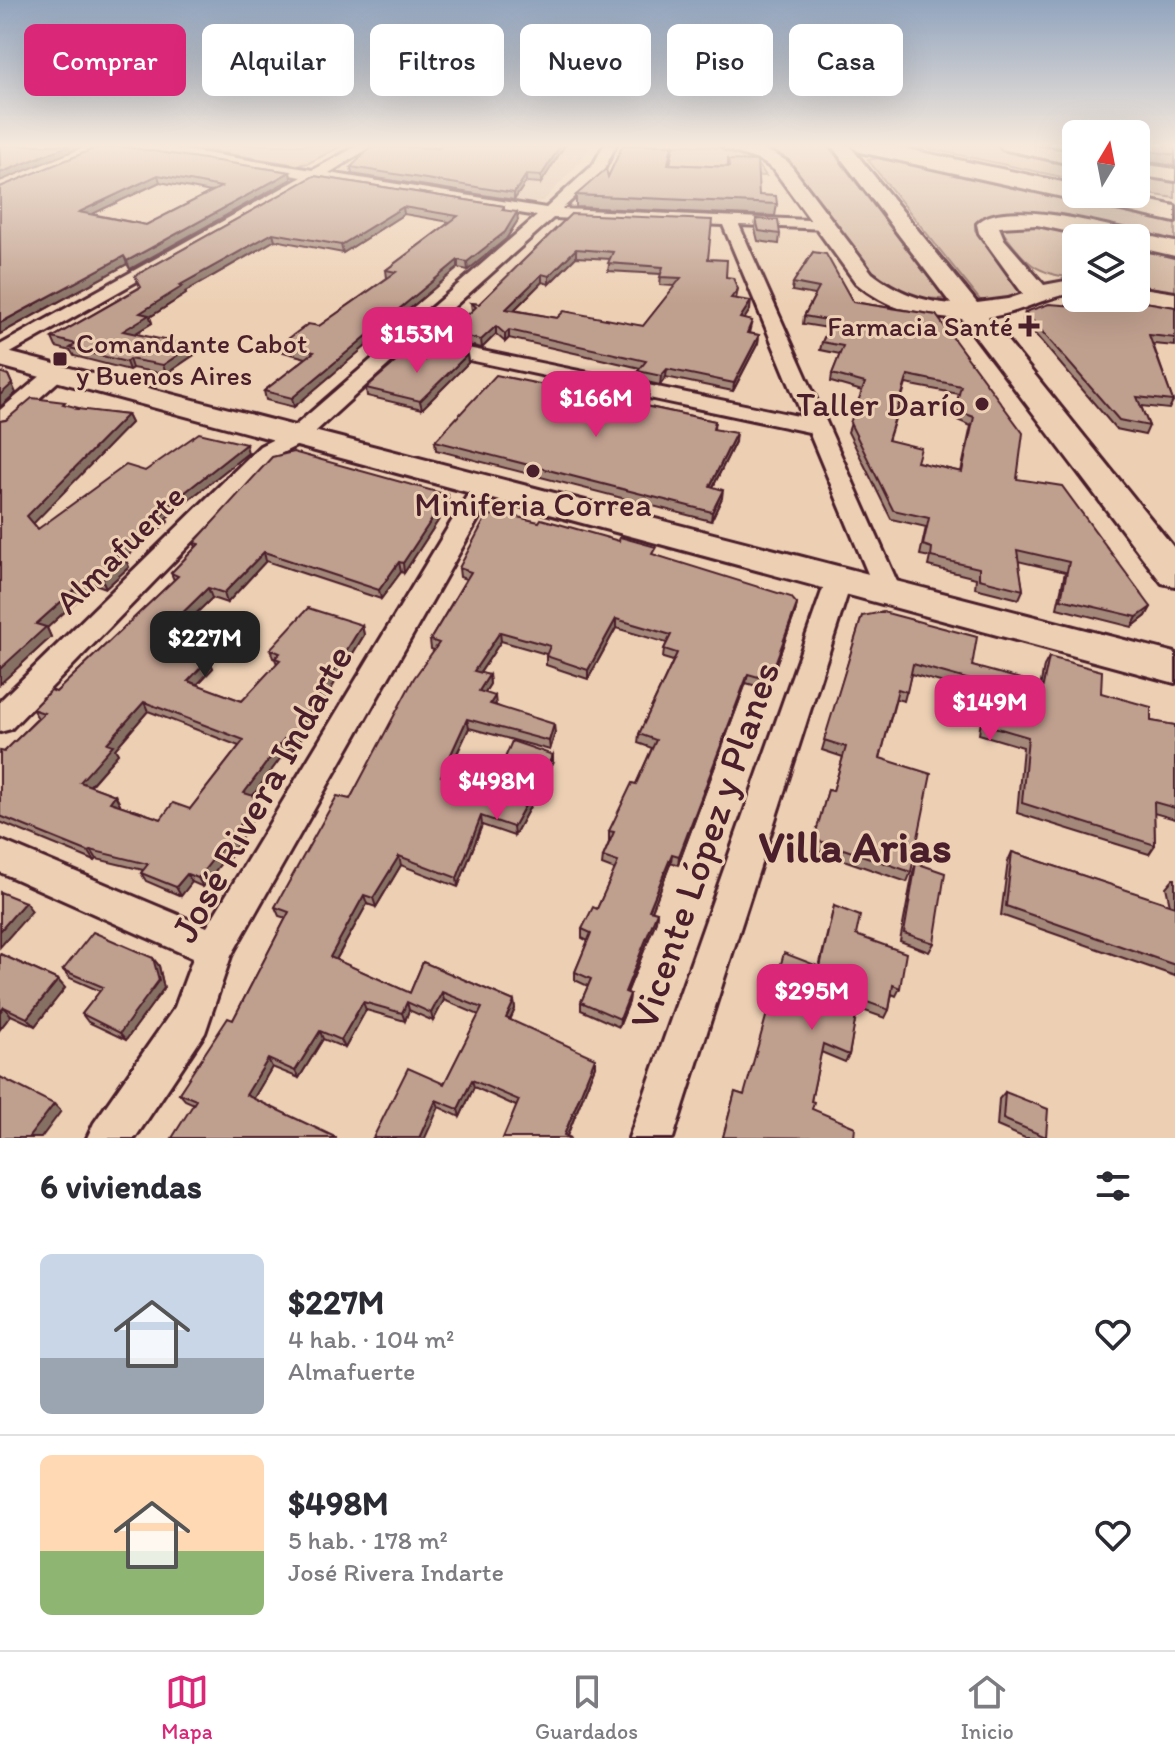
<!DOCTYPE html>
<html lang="es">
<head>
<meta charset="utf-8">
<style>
	:root { --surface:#fff; --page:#f7f7f7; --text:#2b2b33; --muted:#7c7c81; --line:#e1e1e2; --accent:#db2777 }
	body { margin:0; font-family:Itim,sans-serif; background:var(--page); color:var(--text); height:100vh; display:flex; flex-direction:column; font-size:30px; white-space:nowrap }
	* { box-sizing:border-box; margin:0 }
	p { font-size:26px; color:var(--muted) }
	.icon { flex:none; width:44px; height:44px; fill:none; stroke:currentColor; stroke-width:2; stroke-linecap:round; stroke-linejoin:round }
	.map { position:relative; height:1138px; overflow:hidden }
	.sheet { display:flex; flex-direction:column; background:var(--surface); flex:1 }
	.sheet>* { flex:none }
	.top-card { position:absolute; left:24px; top:24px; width:1128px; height:72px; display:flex; gap:16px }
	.needle { width:52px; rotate:10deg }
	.controls { position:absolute; left:1062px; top:120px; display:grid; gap:16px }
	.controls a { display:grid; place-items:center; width:88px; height:88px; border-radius:12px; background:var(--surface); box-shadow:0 8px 32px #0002; font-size:40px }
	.price { position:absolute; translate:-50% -68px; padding:0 18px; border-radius:16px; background:var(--accent); color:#fff; font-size:26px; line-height:52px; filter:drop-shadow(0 2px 4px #0008) }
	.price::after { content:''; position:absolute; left:50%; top:48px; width:24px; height:18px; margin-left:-12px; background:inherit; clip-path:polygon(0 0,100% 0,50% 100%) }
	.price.on { background:#222; color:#fff }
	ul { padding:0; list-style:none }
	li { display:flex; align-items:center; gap:24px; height:200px; padding:0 40px }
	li+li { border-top:2px solid var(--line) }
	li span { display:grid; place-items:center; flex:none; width:224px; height:160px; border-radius:12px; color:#555 }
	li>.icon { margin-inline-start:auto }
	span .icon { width:96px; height:96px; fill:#fffc; stroke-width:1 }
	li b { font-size:34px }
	h2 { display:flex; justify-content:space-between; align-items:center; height:96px; padding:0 40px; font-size:34px }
	.chip { padding:0 28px; border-radius:12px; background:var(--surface); box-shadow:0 8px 32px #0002; font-size:28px; line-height:72px }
	.chip.on { background:var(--accent); color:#fff }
	.tabs { display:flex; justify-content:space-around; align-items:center; height:112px; border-top:2px solid var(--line); background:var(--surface); font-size:22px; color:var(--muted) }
	.tabs a { display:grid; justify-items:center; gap:4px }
	.tabs .on { color:var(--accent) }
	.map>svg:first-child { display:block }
</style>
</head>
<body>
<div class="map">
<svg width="1175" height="1138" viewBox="0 0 1175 1138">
	<rect width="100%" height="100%" fill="#edd0b4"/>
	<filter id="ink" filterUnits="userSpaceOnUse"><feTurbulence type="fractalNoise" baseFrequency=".0125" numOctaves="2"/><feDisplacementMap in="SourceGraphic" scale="16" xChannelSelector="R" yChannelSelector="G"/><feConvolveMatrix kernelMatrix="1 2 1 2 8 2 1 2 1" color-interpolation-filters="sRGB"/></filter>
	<g filter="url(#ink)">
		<path fill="#dfc1a9" d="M384 145H591L580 162 543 201 530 203 345 173 342 169Z"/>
		<g fill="#d2b49e" stroke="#8e6a64" stroke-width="2">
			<path d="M176 145H343L309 163 297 165Z"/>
			<path d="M627 145C666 145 744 137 766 176L618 169Z"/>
			<path d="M746 145H824L832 151 945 299 910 298 884 286 794 167 778 156Z"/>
			<path d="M913 145H991L1076 163V180Z"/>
			<path d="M889 156 1175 220V243L1014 213 988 216 975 223V230L1015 278 1021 291 1010 300H980L868 160Z"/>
			<path d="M1136 173 1175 179V198L1136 192Z"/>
			<path d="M1038 224 1103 238H1076V279C1032 271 1029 266 1002 231L1006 225Z"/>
			<path d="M1136 245 1175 253V295L1136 289Z"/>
		</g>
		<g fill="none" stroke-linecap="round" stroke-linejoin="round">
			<defs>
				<g id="street">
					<path d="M126 145H153L313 170 359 145H374L329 173 546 208 593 165 604 145H616L604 170 562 209 830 221V227L825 229 739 225 902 593 898 600 889 602 880 600 876 593 809 432 408 347 304 442 276 456 11 729 0 732V701L260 446 288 432 537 216 317 179 0 359V345L302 177 132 149ZM553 218 723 225 803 417 419 338Z"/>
					<path d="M56 367 66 373 63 377 8 426 0 427V410L49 369Z"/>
					<path d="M485 479 493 481 497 486 231 956 205 1033 135 1138H87L94 1123 175 1007 193 958 0 872V840L207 927 473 486 477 481Z"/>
					<path d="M839 571 848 574 852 580 673 1138H629L826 580 830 574Z"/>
				</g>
				<g id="secondary">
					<path d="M722 145C746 143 767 148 788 162L872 273C897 292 920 301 951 304L831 145H849L977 303 1008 299 1023 294 979 233 977 224C1003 192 1138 234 1175 242V256L1136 247V238H1098L1037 225 999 227 1004 239 1044 285 1076 279V293C1047 295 1019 314 988 317L1175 549V586L1162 583 962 319C923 319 886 308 856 283L774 170 761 161 725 149Z"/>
					<path d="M999 145H1032L1076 153V165L1002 149Z"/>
					<path d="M1136 163 1175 169V181L1136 175Z"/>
					<path d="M1136 287 1175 293V307L1127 299 1136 298Z"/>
					<path d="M0 350 1175 653V683L0 366Z"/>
				</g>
				<path id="highway" d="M849 145H888L1076 185V194H1118L1175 206V222L860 152Z"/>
			</defs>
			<use href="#street" stroke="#4a1f2b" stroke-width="6"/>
			<use href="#secondary" stroke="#4a1f2b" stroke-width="6"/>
			<use href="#highway" stroke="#4a1f2b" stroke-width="6"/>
			<use href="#street" fill="#edd0b4" fill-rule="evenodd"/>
			<use href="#secondary" fill="#edd0b4" fill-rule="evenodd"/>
			<use href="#highway" fill="#edd0b4" fill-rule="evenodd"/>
		</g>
		<g fill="#a4897a" stroke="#4a1f2b" stroke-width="2" fill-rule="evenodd">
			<path d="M103 145 290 172 291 179 130 269 127 264 0 334ZM160 182 211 192 146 225 92 214Z"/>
			<path d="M565 145 541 183 526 182 514 200 352 174 351 167 439 148Z"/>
			<path d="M623 145H674L670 164 728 167V160L759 195 777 204 775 216 576 207V195L608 177Z"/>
			<path d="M1136 145H1175V166L1136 160Z"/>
			<path d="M314 176 504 206V210L518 220 506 239 468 270 458 268 294 407 266 400 264 391 306 358 283 352 281 344 319 326 387 278 386 270 450 222 404 214 343 253 275 240 185 292 186 294 150 317 152 323 135 333 194 355 166 374 132 368 129 370 74 356 71 351 56 347 52 338 140 287 135 276Z"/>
			<path d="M571 214 708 259 738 289 736 299 750 310 744 319 752 321 749 333 759 335 758 343 733 391 666 377 660 385 638 380V371L640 368 509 338 505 342 496 334 482 348 455 342 454 334 458 331 457 325 472 311 471 303 479 304ZM576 257 610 259 608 271 661 274 660 285 675 286 643 326 557 318 514 310 542 282 549 284Z"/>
			<path d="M756 219 780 234 779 244 758 241 755 229Z"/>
			<path d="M813 252 853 302 936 315 1017 479 1151 607 1146 616 1132 627 1057 608 1065 572 1018 561 1023 590 1019 599 975 588 976 578 928 566 930 557 920 555 926 527 891 519 848 432 862 391 831 382 832 374 840 354 820 350 822 342 828 328 803 324 804 316 815 295 792 291 793 283ZM906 384 959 394 953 418 971 426 961 472 917 462 888 441Z"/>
			<path d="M1096 298H1121L1175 307V346L1153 344 1173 401 1169 409 1141 406 1149 426 1145 435 1116 429 1023 320 1025 312 1097 307 1094 302Z"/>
			<path d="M467 355 468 363 422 409 367 396 366 388 425 360Z"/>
			<path d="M617 400 648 401 645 406 715 421 714 429 735 442 713 487 722 498 711 521 436 450 435 441Z"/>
			<path d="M67 405 80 410 127 415 131 423 33 523 38 529 145 471 248 453 166 518 168 522 124 558 129 567 106 588 95 584 47 628 51 637 0 684V421Z"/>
			<path d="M449 504 404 573 401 572 381 599 266 561 227 603 212 598 183 626 218 638 221 648 209 659 213 668 197 685 242 701 277 664 275 659 273 658 270 649 362 625 364 635 294 750 288 748 252 796 257 797 260 806 230 857 227 855 203 887 192 882 181 896 146 881 141 873 143 870 97 859 95 861 0 822V751L4 752 38 718 32 709 56 692 174 580 171 573 196 547 194 543ZM148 711 239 746 190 809 161 819 119 805 120 804 115 795 90 786 118 754 115 749Z"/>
			<path d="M655 555 797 604 795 613 767 689 746 683 678 865 671 862 652 911 657 912 656 921 627 993 630 994 629 1002 619 1027 581 1010V1002L588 986 575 980V972L588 941 582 938V929L597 909 615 870 602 865 603 857 610 840H609V831L636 784 652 748 638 743 639 734 673 661 663 658 664 649 667 643 616 628 588 679 546 665V654L501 641 480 673 489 675 490 684 485 692 495 705 555 733 550 750 469 728 446 778 490 794 553 764 514 836 482 825 458 887 401 865 376 907 367 904 336 960 410 993 423 962 514 1001 515 1009 510 1020 595 1066 567 1136 516 1106 474 1087 460 1117 439 1107 373 1138 444 1084 479 1015 444 1000 433 1021 409 1010 405 1021 366 1010 345 1048 323 1039 299 1078 272 1067 253 1099 194 1104 185 1100 179 1093 233 1020 286 918 279 916 275 907 350 799 434 650 431 649 430 640 466 579 460 577 459 568Z"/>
			<path d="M862 616 972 666 1040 688 1044 666 1049 657 1101 693 1151 721 1175 725V819L1154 813 1155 845 1149 854 1017 813 1023 747 979 734 981 721 961 715 966 689 911 674 904 701 896 699 880 758 911 872 907 882 812 849 828 790 833 791 843 757 822 750Z"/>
			<path d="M1012 852 1170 905 1166 887 1173 879H1175V976L1001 915 1008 861Z"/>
			<path d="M916 863 934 943 929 952 900 941 913 872Z"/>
			<path d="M834 906 856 935 900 988 896 996 892 994 889 1010 885 1018 857 1008 849 1055 845 1062 821 1052 811 1101 812 1109 854 1138H723L735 1092 744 1095 819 967Z"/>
			<path d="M0 954 58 980 65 988 35 1026 11 1015 0 1029Z"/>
			<path d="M153 958 159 966 164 988 126 1040 88 1022 82 1014 100 991 70 978 63 970Z"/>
			<path d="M1005 1092 1046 1137 1045 1138H1025L997 1126 999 1099Z"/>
		</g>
		<g fill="#866f63" stroke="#4a1f2b" stroke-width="2">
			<path d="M70 145H84L85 146 0 181V173Z"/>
			<path d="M561 145H565L541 183V176Z"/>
			<path d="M672 145H674L667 175 668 164Z"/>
			<path d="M290 172 291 179 130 269 127 261Z"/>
			<path d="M158 175 160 182 82 219 79 212Z"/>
			<path d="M526 175V182L514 200V193Z"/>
			<path d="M403 207 404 214 343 253 341 245Z"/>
			<path d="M517 212 518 220 506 239 468 270 467 262Z"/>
			<path d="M273 233 275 240 185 292 186 294 150 317 152 323 126 339 123 331 140 313 180 285Z"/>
			<path d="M576 249V257L549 284V276Z"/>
			<path d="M124 256 127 264 0 334V323Z"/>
			<path d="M458 260V268L294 407 292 398Z"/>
			<path d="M542 274V282L507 317 506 309Z"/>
			<path d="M751 301 750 310 739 327 740 318Z"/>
			<path d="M496 326V334L482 348 481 340Z"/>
			<path d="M509 330V338L505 342V334Z"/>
			<path d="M759 335 758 343 733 391 734 383Z"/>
			<path d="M191 346 194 355 166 374 163 365Z"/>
			<path d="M467 355 468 363 422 409 420 401Z"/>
			<path d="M129 359 132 368 129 370 126 362Z"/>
			<path d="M667 369 666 377 660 385 661 376Z"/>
			<path d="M8 375 16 393 0 407V395Z"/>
			<path d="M649 393 648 401 640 413V405Z"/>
			<path d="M127 415 131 423 32 525 27 516Z"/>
			<path d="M736 433 735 442 709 495 710 486Z"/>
			<path d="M246 444 248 453 166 518 168 522 118 564 113 554 160 512Z"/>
			<path d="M723 490 722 498 711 521 712 512Z"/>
			<path d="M448 495 449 504 404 573 403 563Z"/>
			<path d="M264 552 266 561 227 603 224 593Z"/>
			<path d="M125 558 129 567 106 588 102 579Z"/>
			<path d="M399 562 401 572 381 599 379 590Z"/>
			<path d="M91 575 95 584 47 628 51 637 0 684V669L36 624Z"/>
			<path d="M208 588 212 598 177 632 173 622Z"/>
			<path d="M797 604 795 613 767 689 769 680Z"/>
			<path d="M1151 607 1146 616 1132 627 1137 617Z"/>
			<path d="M616 619V628L588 679V670Z"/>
			<path d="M362 625 364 635 294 750 291 741Z"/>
			<path d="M500 632 501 641 475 680 474 671Z"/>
			<path d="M218 638 221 648 209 659 213 668 192 690 188 681 200 655Z"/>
			<path d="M748 674 746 683 678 865 679 856Z"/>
			<path d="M489 675 490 684 480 700 479 691Z"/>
			<path d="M495 696 496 705 490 704Z"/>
			<path d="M144 702 148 711 115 749 118 754 85 791 80 782 107 743Z"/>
			<path d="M467 719 469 728 442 785 441 776Z"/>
			<path d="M554 724 555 733 550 750 549 741Z"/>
			<path d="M284 739 288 748 248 802 244 793Z"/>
			<path d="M553 755V764L514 836 513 827Z"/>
			<path d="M115 795 120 804 115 811 110 802Z"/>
			<path d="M257 797 260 806 230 857 226 848Z"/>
			<path d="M481 816 482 825 458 887 457 878Z"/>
			<path d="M223 846 227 855 203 887 198 878Z"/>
			<path d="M91 850 97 859 95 861 89 852Z"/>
			<path d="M672 854 671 862 649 918V910Z"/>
			<path d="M399 856 401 865 376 907 373 898Z"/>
			<path d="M187 874 192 882 181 896 176 887Z"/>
			<path d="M364 895 367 904 333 965 330 957Z"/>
			<path d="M25 902 32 911 0 947V931Z"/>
			<path d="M657 912 656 921 624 1000 625 992Z"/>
			<path d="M153 958 159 966 164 988 126 1040 120 1033Z"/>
			<path d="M58 980 65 988 35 1026 27 1018Z"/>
			<path d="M442 992 444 1000 433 1021 431 1013Z"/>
			<path d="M630 994 629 1002 619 1027 620 1019Z"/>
			<path d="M514 1001 515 1009 507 1026 506 1018Z"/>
			<path d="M363 1002 366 1010 345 1048 341 1040Z"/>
			<path d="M407 1002 409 1010 405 1021 402 1013Z"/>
			<path d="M4 1007 11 1015 0 1029V1012Z"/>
			<path d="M320 1031 323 1039 299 1078 295 1071Z"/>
			<path d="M595 1058V1066L566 1138 564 1135Z"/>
			<path d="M268 1059 272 1067 251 1103 246 1095Z"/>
			<path d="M472 1080 474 1087 460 1117 458 1109Z"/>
			<path d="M436 1100 439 1107 425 1138H419Z"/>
			<path d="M54 1104 61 1111 41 1138H28Z"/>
		</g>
		<g fill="#bf9f8e" stroke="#4a1f2b" stroke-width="2" fill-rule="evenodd">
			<path d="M0 145H70L0 173Z"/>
			<path d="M103 145H113L290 172 127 261 124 256 0 323V187ZM158 175 221 187 146 225 79 212Z"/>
			<path d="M442 145H561L541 176 526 175 514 193 351 167 372 146 439 148Z"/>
			<path d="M623 145H672L668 164 729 167 728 160 757 161 759 195 776 196 777 204 576 195 606 169 608 177Z"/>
			<path d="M1136 145H1175V155L1136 149Z"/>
			<path d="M314 176 504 206 502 210 517 212 505 232 467 262 458 260 292 398 264 391 314 352 281 344 308 324 319 326 396 272 386 270 458 216 403 207 341 245 273 233 180 285 183 286 140 313 149 315 123 331 191 346 163 365 129 359 126 362 70 348 76 344 52 338 141 287 135 276Z"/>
			<path d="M571 214 712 220 708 259 727 260 726 277 733 278 738 289 731 298 751 301 740 318 752 321 747 333 759 335 734 383 667 369 661 376 638 371 646 361 509 330 505 334 496 326 481 340 454 334 464 326 457 325 476 307 471 303 479 304ZM576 249 613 252 608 263 663 267 660 277 681 278 643 326 564 311 557 318 506 309 542 274 549 276Z"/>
			<path d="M756 219 778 220 780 234 759 231Z"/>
			<path d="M813 252 826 254 853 302 936 315 1023 433 1017 479 1062 486 1151 607 1137 617 1061 599 1069 562 1017 550 1023 590 979 579V568L931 557 932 548 923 545 929 518 893 510 850 423 865 383 832 374 843 346 822 342 832 321 804 316 819 288 793 283ZM908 375 961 386 955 410 974 417 962 472 917 462 921 448 888 440Z"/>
			<path d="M1099 298H1121L1175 307V338L1149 335 1173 401 1137 397 1149 426 1119 420 1025 312 1049 304 1103 308Z"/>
			<path d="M438 348 467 355 420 401 366 388 400 358 425 360Z"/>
			<path d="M0 372 8 375 12 384 0 395Z"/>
			<path d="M496 375 617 400 626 388 649 393 640 405 715 421 713 429 736 433 710 486 723 490 712 512 435 441Z"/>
			<path d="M32 398 65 402 63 404 79 408 77 409 127 415 27 516 38 529 126 465 145 471 199 433 246 444 160 512 164 513 113 554 125 558 102 579 91 575 36 624 46 627 0 669V421L6 420Z"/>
			<path d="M293 452 448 495 403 563 399 562 379 590 264 552 224 593 208 588 173 622 218 638 200 655 209 659 188 681 242 701 280 660 275 658 280 653 270 649 308 608 362 625 291 741 284 739 244 793 257 797 226 848 223 846 198 878 187 874 176 887 141 873 148 864 91 850 89 852 0 816V751L4 752 44 713 32 709 51 690 56 692 178 576 171 573 199 544 194 543 272 457ZM144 702 244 740 190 809 173 803 161 819 110 802 115 795 80 782 113 745 107 743Z"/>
			<path d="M500 513 539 522 541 519 619 541 620 537 656 547 652 554 791 597 797 604 769 680 748 674 679 856 672 854 649 910 657 912 625 992 630 994 620 1019 581 1002 591 979 575 972 591 933 582 929 593 907 597 909 618 862 603 857 614 832 609 831 632 783 636 784 656 740 639 734 677 653 664 649 671 635 616 619 588 670 546 656 550 646 500 632 474 671 489 675 479 691 495 696 490 704 554 724 549 741 467 719 441 776 490 794 512 741 553 755 513 827 481 816 457 878 399 856 373 898 364 895 330 957 410 993 423 962 514 1001 506 1018 595 1058 564 1135 571 1138H503L519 1100 472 1080 458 1109 436 1100 419 1138H373L408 1068 444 1084 482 1008 442 992 431 1013 407 1002 402 1013 363 1002 341 1040 320 1031 295 1071 268 1059 246 1095 337 1138H172L196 1100 179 1093 228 1018 233 1020 289 912 275 907 337 796 350 799 414 678 439 643 430 640 471 572 459 568 486 517Z"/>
			<path d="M883 612 977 637 972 666 1039 684 1041 695 1049 657 1102 671 1101 693 1151 707V721L1175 725V808L1154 802 1155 845 1022 803 1028 737 984 724 985 712 965 706 970 680 913 664 907 692 898 689 880 758 931 774 911 872 814 839 828 790 833 791 846 747 824 740 862 616Z"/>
			<path d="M1012 852 1175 906V965L1006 906Z"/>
			<path d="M916 863 945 873 934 943 904 933Z"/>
			<path d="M0 892 25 902 0 931Z"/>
			<path d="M834 906 860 916 856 935 906 953 900 988 893 985 889 1010 859 999 849 1055 823 1044 811 1101 814 1102 812 1109 855 1127 854 1138 723 1137 735 1092 744 1095 784 953 820 967Z"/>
			<path d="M93 932 153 958 159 980 120 1033 82 1014 103 987 63 970Z"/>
			<path d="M0 954 58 980 27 1018 4 1007 0 1012Z"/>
			<path d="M0 1077 54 1104 28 1138H0Z"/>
			<path d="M1005 1092 1048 1109 1046 1137 1003 1119Z"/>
		</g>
	</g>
	<linearGradient id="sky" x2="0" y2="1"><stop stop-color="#91a4be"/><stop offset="0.48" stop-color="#f7eadd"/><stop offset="1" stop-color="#f7eadd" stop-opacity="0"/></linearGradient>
	<rect width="1175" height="304" fill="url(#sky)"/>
	<g fill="#4a1f2b" stroke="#edd0b4" stroke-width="3">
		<path d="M1025 314h8v8h8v8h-8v8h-8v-8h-8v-8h8z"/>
		<rect x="52" y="351" width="16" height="16" rx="4"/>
		<circle cx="982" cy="404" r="8"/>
		<circle cx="533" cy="471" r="8"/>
	</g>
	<g text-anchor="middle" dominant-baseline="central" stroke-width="6" stroke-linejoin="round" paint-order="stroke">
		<g font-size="28" fill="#4a1f2b" stroke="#edd0b4" text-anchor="end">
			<text x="1013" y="326">Farmacia Santé</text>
			<text x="76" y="343" text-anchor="start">Comandante Cabot<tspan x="76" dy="32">y Buenos Aires</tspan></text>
		</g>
		<g font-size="34" fill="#4a1f2b" stroke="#edd0b4" text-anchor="end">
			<text x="966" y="404">Taller Darío</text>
			<text x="533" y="504" text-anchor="middle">Miniferia Correa</text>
		</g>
		<g font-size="34" fill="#4a1f2b" stroke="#edd0b4">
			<text transform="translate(120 549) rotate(-45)">Almafuerte</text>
		</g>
		<g font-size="40" fill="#4a1f2b" stroke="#edd0b4">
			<text transform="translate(261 793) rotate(-61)">José Rivera Indarte</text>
			<text transform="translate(704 845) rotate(-71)">Vicente López y Planes</text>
		</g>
		<g font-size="44" font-weight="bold" fill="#4a1f2b" stroke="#edd0b4">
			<text x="855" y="846">Villa Arias</text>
		</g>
	</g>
</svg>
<div class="controls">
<a><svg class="needle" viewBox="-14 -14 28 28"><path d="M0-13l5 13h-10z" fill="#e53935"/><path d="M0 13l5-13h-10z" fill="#7c7c81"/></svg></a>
<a><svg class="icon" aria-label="layers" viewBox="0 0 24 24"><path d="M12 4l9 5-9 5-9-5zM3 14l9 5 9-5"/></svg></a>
</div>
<b class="price" style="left:417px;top:375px">$153M</b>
<b class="price" style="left:596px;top:439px">$166M</b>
<b class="price on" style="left:205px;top:679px">$227M</b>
<b class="price" style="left:990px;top:743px">$149M</b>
<b class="price" style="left:497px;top:822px">$498M</b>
<b class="price" style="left:812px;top:1032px">$295M</b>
<div class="top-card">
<a class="chip on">Comprar</a>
<a class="chip">Alquilar</a>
<a class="chip">Filtros</a>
<a class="chip">Nuevo</a>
<a class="chip">Piso</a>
<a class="chip">Casa</a>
</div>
</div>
<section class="sheet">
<h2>6 viviendas<svg class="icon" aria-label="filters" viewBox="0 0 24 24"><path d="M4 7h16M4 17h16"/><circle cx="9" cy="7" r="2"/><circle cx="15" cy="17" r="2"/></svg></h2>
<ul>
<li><span style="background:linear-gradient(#c9d6e8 65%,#9aa5b1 0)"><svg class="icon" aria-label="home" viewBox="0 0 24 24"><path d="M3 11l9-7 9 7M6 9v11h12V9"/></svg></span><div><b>$227M</b><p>4 hab. · 104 m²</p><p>Almafuerte</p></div><svg class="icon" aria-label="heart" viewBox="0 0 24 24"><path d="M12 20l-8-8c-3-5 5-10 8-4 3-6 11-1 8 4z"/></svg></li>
<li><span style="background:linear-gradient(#ffd9b3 60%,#8fb573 0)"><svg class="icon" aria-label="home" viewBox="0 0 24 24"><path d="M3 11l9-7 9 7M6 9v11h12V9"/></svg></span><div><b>$498M</b><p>5 hab. · 178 m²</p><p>José Rivera Indarte</p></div><svg class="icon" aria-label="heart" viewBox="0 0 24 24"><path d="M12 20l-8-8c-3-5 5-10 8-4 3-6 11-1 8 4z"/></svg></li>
</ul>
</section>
<nav class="tabs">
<a class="on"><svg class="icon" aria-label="map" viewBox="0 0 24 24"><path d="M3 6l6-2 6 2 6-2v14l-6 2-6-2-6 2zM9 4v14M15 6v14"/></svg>Mapa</a>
<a><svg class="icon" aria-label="saved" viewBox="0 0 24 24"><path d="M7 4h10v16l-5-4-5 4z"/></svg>Guardados</a>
<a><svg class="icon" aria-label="home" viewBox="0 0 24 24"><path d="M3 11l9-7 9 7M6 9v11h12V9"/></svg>Inicio</a>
</nav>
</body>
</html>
